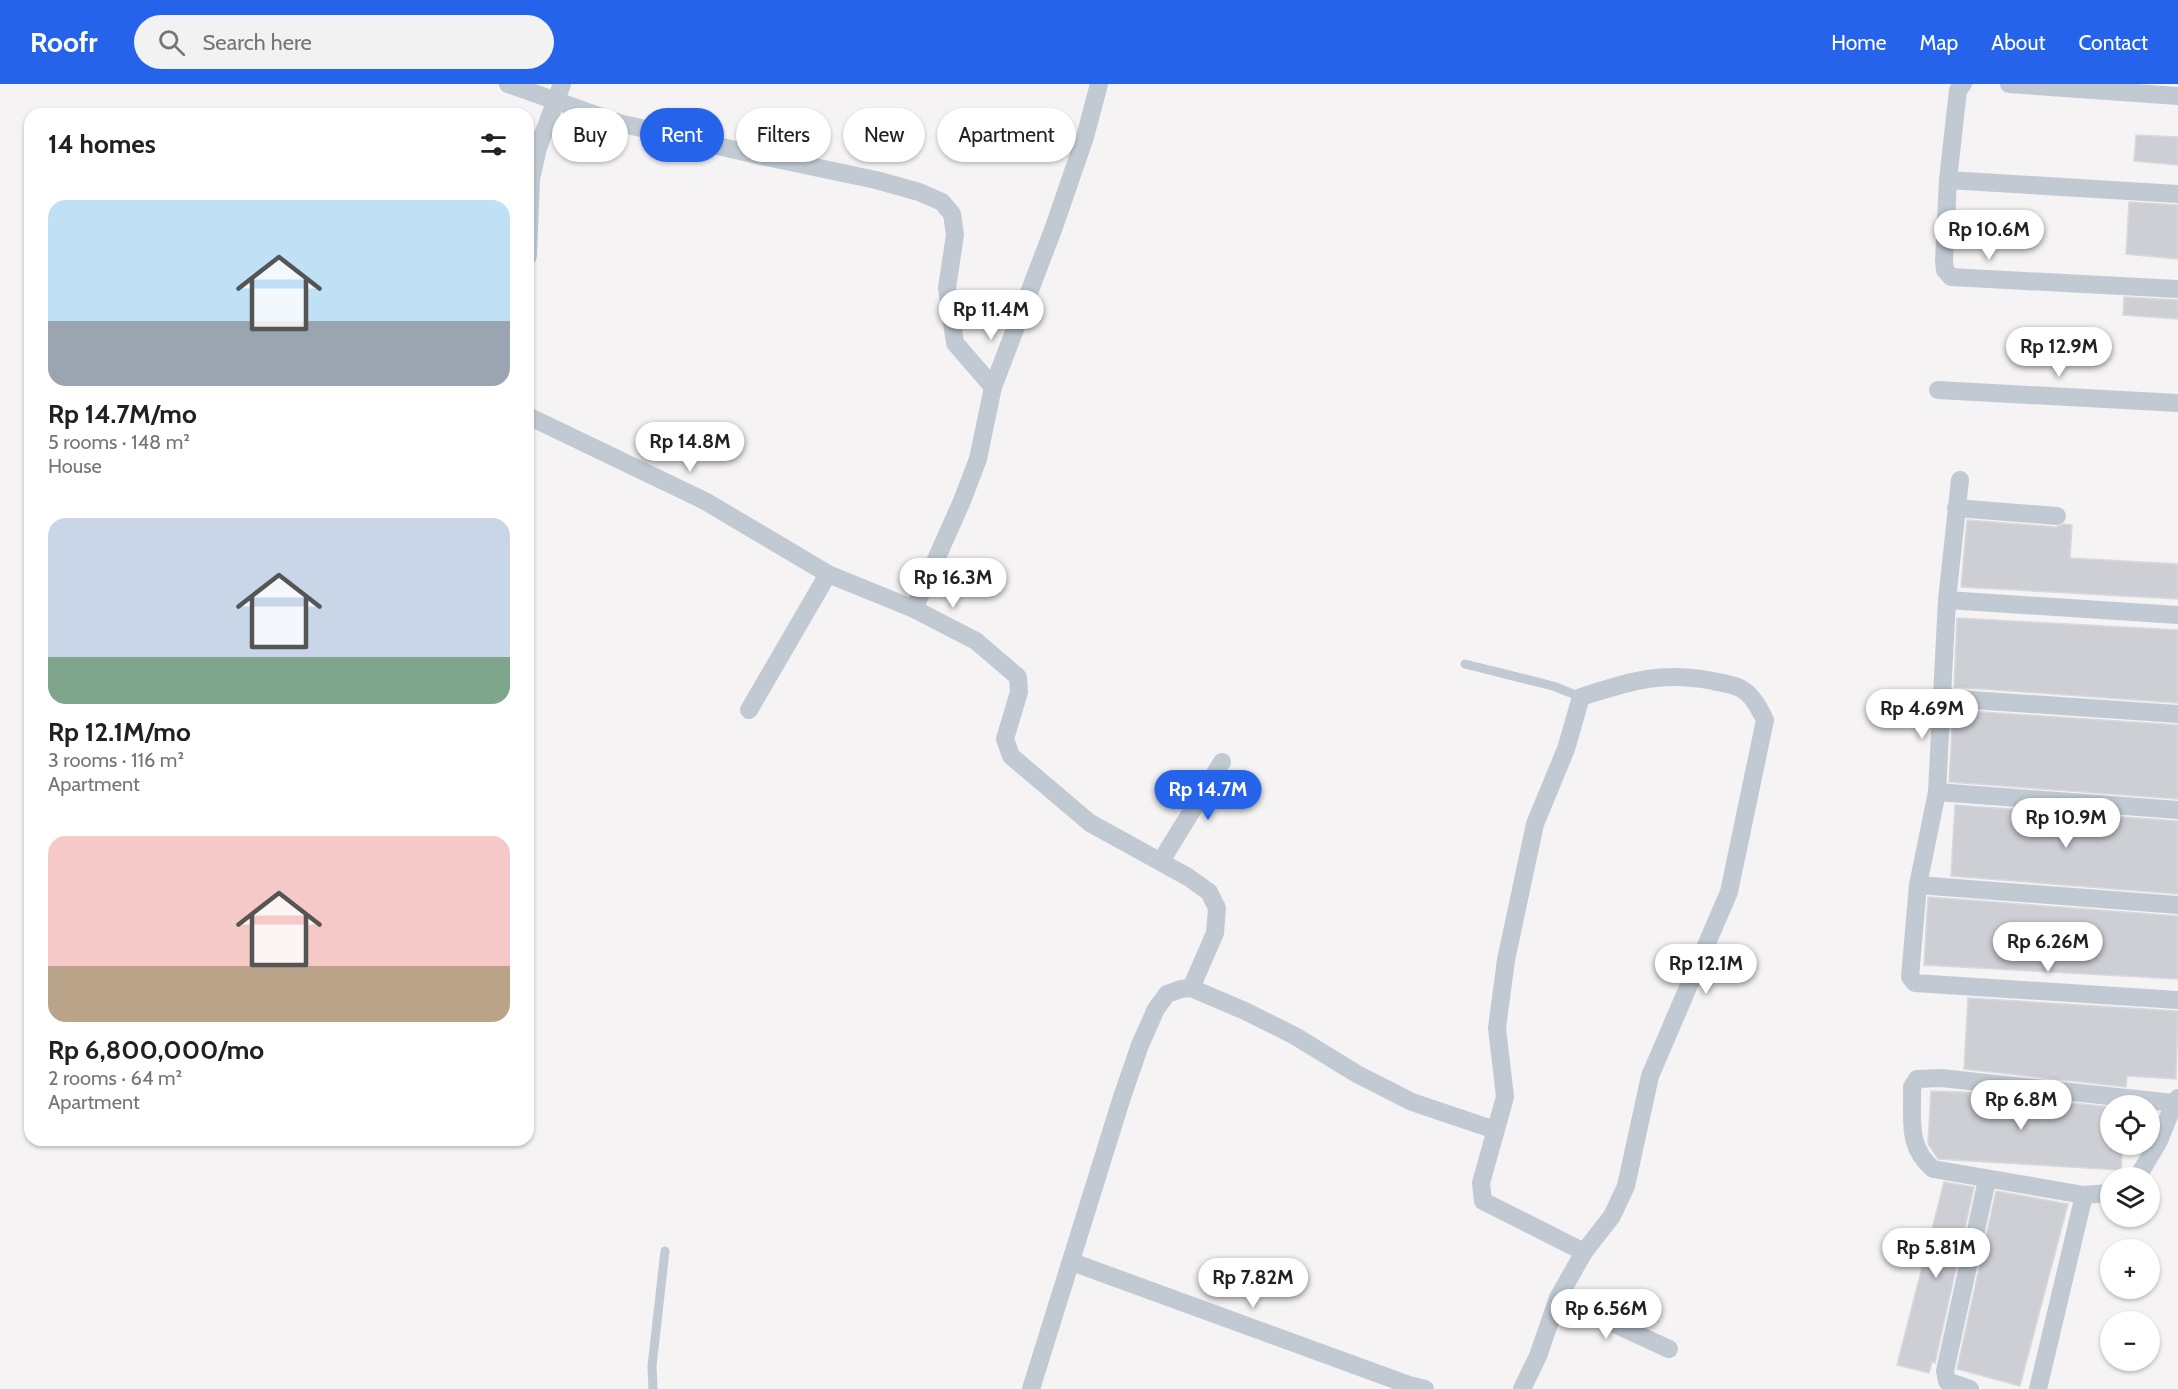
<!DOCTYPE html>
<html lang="en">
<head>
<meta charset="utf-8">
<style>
	:root { --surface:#fff; --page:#f2f2f2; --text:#202124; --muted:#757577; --accent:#2563eb }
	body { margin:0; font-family:Cabin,sans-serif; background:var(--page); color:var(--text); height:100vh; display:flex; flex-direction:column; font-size:22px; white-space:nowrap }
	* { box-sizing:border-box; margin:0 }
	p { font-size:20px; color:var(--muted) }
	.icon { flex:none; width:33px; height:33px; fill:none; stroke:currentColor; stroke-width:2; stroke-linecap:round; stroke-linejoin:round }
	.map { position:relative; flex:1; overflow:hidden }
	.drawer { position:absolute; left:24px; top:24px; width:510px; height:1038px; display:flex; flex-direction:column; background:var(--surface); border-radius:18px; box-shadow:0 2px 4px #0004 }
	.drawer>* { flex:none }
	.hud { position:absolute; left:552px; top:24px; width:570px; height:54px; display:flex; gap:12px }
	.fabs { position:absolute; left:2100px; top:1011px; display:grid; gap:12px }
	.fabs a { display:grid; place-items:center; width:60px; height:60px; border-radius:50%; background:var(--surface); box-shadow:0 2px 4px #0004; font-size:30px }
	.price { position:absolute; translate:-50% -51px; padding:0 14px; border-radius:21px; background:#fff; color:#222; font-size:20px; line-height:39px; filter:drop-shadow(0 2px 3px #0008) }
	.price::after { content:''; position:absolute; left:50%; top:36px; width:18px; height:14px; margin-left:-9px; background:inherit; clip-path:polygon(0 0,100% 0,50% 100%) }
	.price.selected { background:var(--accent); color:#fff }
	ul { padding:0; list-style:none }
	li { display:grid; align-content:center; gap:12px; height:318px; padding:0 24px }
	li span { display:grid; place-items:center; height:186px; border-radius:18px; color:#555 }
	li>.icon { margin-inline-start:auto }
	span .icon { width:108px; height:108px; fill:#fffc; stroke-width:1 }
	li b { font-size:26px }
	h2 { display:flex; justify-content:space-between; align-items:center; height:72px; padding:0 24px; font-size:26px }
	.chip { padding:0 21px; border-radius:27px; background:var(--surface); box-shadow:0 2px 4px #0004; font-size:21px; line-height:54px }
	.chip.selected { background:var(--accent); color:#fff }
	header { display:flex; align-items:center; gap:36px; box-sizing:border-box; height:84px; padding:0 30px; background:var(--accent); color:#fff }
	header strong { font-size:28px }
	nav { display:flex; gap:33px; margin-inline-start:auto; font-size:21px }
	.search { width:420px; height:54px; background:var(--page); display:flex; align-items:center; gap:15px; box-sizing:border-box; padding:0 21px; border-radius:33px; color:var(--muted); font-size:22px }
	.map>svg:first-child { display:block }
</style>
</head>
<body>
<header>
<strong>Roofr</strong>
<div class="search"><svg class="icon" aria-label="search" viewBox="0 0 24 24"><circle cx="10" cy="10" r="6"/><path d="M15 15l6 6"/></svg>Search here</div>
<nav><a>Home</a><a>Map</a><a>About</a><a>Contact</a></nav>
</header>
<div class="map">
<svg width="2178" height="1305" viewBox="0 0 2178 1305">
	<rect width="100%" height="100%" fill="#f5f3f3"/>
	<g fill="#cdcfd5" stroke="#d7d9de" stroke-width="1.5">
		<path d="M2136 51 2178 53V81L2134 77Z"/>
		<path d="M2129 118 2178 121V175L2126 170Z"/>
		<path d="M2124 213 2178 216V235L2123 231Z"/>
		<path d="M1967 436 2056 443 2064 440 2072 441 2070 474 2178 480V515L1961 503Z"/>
		<path d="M1957 534 2178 546V619L1954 603Z"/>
		<path d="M1953 626 2178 641V715L1949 698Z"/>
		<path d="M1955 721 2178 737V810L1951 792Z"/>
		<path d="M1928 813 2178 832V895L1924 881Z"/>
		<path d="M1968 914 2178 927 2176 995 2127 992 2126 1003 1964 985Z"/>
		<path d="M1931 1007 1963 1008 2110 1023V1060H2123L2121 1086 1938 1075 1928 1060Z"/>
		<path d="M1944 1098 1974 1103 1935 1279 1932 1278 1929 1289 1897 1281Z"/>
		<path d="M1996 1107 2068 1120 2020 1302 1957 1285Z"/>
	</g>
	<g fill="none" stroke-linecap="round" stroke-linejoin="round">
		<g stroke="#c1cad2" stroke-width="9">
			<path d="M1465 580 1553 602 1581 613"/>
			<path d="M653 1305 652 1282 665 1167"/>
		</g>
		<g stroke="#c1cad2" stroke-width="18">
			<path d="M508 0 619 39 757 71 876 96 919 108 942 118 952 130 955 151 947 204 955 259 993 303"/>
			<path d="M1963 0 1958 6 1948 96 1944 176 1945 186 1951 193 2178 205"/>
			<path d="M2009 0 2178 12"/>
			<path d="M1948 96 2178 110"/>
			<path d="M528 172 531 95 538 64 562 0"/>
			<path d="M1938 306 2178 319"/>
			<path d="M528 332 705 417 828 490 914 525 976 557 1018 593 1019 608 1005 655 1011 672 1090 739 1188 793 1209 808 1217 824 1215 849 1191 904"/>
			<path d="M1960 396 1947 516 1937 708 1918 801 1910 893 1915 899 2178 916"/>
			<path d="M1956 424 2057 432"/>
			<path d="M1947 516 2178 531"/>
			<path d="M914 525 962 417 978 375 993 303 1054 143 1085 53 1099 0"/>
			<path d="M1943 614 2178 630"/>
			<path d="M749 626 828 490"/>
			<path d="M1937 708 2178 726"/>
			<path d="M1161 777 1222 678"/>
			<path d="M1918 801 2178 821"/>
			<path d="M2137 1094 2159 1057 2174 1019 2178 1014"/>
			<path d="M2110 1109 2084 1111 1933 1085C1906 1062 1913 1035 1912 1003L1917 995 1941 994 2174 1019"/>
			<path d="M1072 1178 1409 1301 1425 1305"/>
			<path d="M1558 1214 1669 1265"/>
			<path d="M1031 1305 1122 1013 1140 961 1156 925 1167 910 1181 905 1191 904 1245 927 1295 952 1357 990 1412 1018 1495 1046"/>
			<path d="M1522 1305 1538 1272 1558 1214 1584 1168 1612 1132 1626 1102 1650 992 1729 808 1765 636C1759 624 1752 610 1740 604 1732 600 1721 599 1713 597 1660 587 1631 597 1581 613L1566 665 1535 740 1506 876 1497 944 1505 1013 1481 1099 1483 1117 1584 1168"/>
			<path d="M1970 1305 1947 1297 1945 1287 1987 1096"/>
			<path d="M2038 1305 2084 1111"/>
		</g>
	</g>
</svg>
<div class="fabs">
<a><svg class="icon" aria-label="locate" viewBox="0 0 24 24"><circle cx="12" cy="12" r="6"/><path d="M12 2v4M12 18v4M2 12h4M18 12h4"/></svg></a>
<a><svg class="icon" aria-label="layers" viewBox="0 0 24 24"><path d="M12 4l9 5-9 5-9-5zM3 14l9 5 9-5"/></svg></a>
<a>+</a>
<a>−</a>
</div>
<b class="price" style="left:1989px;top:177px">Rp 10.6M</b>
<b class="price" style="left:991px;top:257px">Rp 11.4M</b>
<b class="price" style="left:2059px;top:294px">Rp 12.9M</b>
<b class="price" style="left:690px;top:389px">Rp 14.8M</b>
<b class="price" style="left:953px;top:525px">Rp 16.3M</b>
<b class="price" style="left:1922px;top:656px">Rp 4.69M</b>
<b class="price selected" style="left:1208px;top:737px">Rp 14.7M</b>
<b class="price" style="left:2066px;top:765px">Rp 10.9M</b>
<b class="price" style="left:2048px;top:889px">Rp 6.26M</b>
<b class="price" style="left:1706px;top:911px">Rp 12.1M</b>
<b class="price" style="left:2021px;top:1047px">Rp 6.8M</b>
<b class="price" style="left:1936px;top:1195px">Rp 5.81M</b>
<b class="price" style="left:1253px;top:1225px">Rp 7.82M</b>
<b class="price" style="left:1606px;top:1256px">Rp 6.56M</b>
<div class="hud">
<a class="chip">Buy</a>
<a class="chip selected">Rent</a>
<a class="chip">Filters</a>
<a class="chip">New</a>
<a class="chip">Apartment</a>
</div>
<section class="drawer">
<h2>14 homes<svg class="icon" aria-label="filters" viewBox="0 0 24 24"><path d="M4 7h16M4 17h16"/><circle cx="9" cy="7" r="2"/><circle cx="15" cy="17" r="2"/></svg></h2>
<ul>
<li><span style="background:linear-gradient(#bfe0f5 65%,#9aa5b1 0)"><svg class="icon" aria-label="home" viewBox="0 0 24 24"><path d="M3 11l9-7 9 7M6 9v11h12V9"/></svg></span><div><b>Rp 14.7M/mo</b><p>5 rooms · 148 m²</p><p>House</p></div></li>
<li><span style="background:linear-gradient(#c9d6e8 75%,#7fa58c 0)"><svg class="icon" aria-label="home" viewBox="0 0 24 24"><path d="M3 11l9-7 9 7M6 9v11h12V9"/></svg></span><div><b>Rp 12.1M/mo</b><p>3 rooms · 116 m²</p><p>Apartment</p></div></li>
<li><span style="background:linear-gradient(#f6c9c9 70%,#b9a48a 0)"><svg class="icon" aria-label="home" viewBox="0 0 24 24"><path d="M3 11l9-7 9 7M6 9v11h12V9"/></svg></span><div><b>Rp 6,800,000/mo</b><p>2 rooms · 64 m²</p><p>Apartment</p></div></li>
</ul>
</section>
</div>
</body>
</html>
